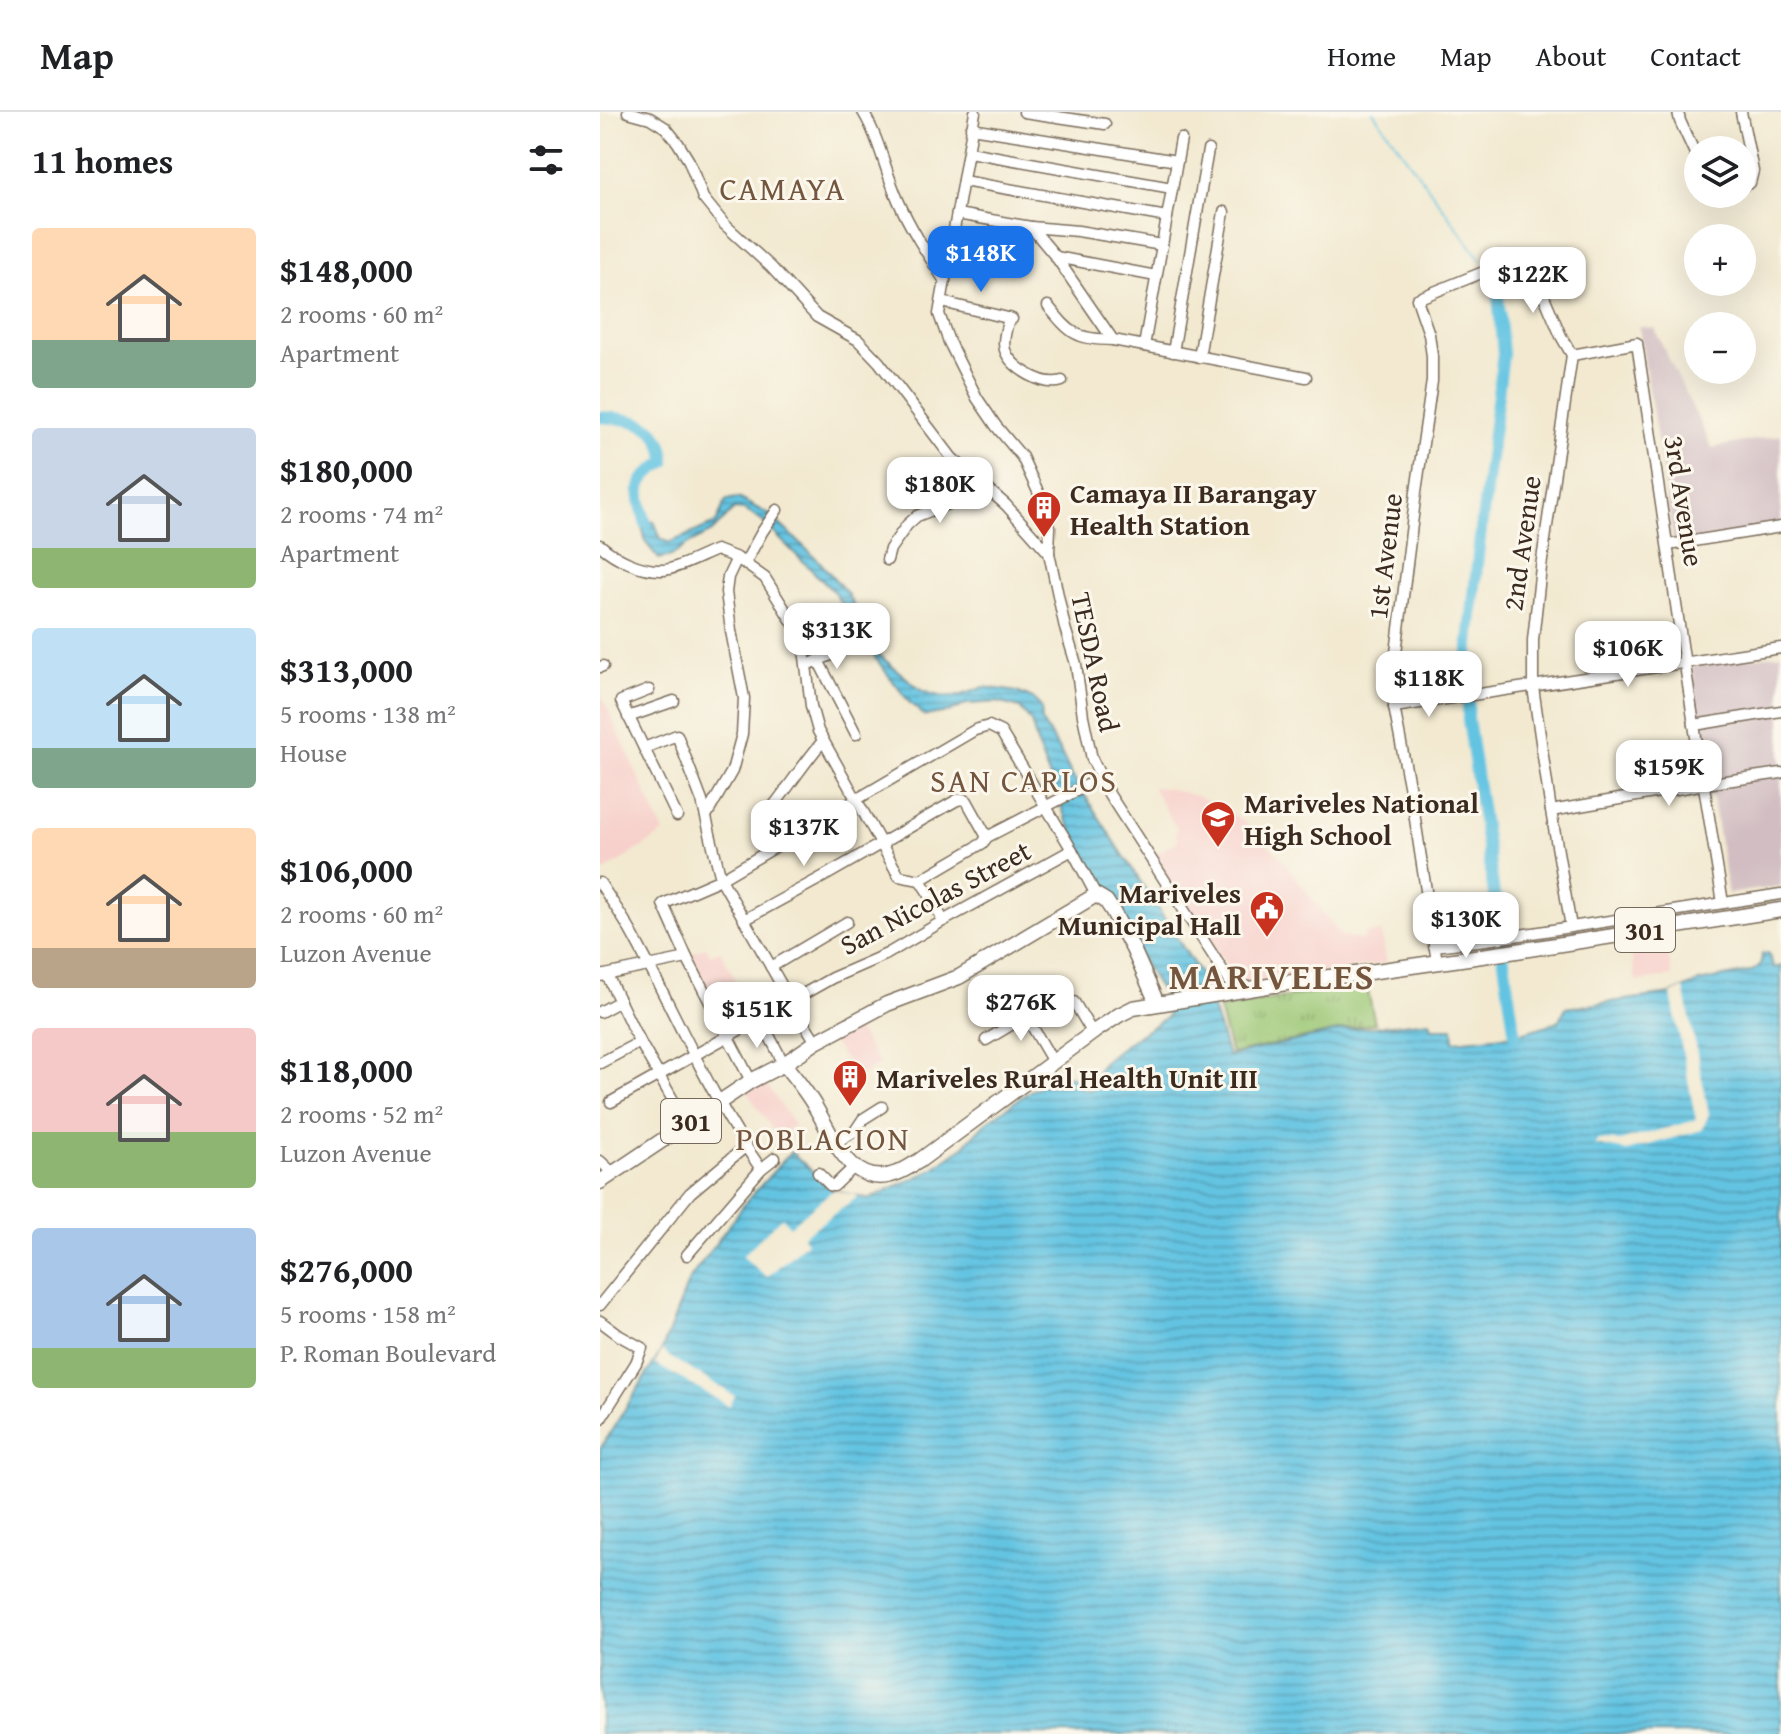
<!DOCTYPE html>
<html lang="en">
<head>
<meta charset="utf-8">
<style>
	:root { --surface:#fff; --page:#f2f2f2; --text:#202124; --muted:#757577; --line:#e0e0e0; --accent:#1a73e8 }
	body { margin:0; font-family:"Gentium Book Plus",serif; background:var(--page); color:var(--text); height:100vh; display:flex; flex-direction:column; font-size:30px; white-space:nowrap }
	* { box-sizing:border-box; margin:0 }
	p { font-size:26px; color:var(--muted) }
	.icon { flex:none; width:44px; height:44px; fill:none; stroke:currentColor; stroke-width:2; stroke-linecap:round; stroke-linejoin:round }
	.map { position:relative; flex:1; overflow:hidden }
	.details { display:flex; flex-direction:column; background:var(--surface); width:600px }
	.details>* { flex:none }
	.controls { position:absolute; left:1084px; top:24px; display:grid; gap:16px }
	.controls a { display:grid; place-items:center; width:72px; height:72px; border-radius:50%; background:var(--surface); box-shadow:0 8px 32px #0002; font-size:40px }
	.price { position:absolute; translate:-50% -68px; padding:0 18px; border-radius:16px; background:#fff; color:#222; font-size:26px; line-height:52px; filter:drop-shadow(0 2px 4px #0008) }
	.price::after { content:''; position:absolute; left:50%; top:48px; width:24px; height:18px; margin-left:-12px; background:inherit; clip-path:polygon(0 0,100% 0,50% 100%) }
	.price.on { background:var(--accent); color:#fff }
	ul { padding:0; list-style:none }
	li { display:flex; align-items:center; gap:24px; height:200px; padding:0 32px }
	li span { display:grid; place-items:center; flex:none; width:224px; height:160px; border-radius:8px; color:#555 }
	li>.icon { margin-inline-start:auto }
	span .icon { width:96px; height:96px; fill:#fffc; stroke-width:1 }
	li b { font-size:34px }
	h2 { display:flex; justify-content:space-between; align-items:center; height:96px; padding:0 32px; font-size:34px }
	header { display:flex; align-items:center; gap:48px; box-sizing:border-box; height:112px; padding:0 40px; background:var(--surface); border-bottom:2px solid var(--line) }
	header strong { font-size:38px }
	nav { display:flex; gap:44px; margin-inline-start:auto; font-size:28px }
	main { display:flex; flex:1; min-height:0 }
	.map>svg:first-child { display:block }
</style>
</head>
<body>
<header>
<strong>Map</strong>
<nav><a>Home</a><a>Map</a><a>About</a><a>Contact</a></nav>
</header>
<main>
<section class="details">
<h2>11 homes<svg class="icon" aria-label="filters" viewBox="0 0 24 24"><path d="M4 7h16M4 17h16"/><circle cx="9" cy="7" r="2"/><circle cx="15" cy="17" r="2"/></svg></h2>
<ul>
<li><span style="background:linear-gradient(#ffd9b3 70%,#7fa58c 0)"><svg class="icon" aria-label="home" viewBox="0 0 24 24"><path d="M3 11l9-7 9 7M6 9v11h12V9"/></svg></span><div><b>$148,000</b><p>2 rooms · 60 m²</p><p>Apartment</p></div></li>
<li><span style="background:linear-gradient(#c9d6e8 75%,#8fb573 0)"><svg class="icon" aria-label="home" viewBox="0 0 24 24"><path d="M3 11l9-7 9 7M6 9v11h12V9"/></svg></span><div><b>$180,000</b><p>2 rooms · 74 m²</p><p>Apartment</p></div></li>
<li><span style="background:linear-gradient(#bfe0f5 75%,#7fa58c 0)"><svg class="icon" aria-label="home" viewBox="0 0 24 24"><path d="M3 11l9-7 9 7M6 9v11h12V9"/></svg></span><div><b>$313,000</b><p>5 rooms · 138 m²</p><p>House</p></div></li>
<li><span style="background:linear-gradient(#ffd9b3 75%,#b9a48a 0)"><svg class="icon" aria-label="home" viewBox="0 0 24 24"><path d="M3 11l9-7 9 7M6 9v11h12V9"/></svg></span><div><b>$106,000</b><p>2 rooms · 60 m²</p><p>Luzon Avenue</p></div></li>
<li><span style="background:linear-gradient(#f6c9c9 65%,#8fb573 0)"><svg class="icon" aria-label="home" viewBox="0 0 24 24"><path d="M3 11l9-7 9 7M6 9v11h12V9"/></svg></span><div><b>$118,000</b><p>2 rooms · 52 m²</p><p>Luzon Avenue</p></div></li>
<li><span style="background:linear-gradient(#a9c7e8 75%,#8fb573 0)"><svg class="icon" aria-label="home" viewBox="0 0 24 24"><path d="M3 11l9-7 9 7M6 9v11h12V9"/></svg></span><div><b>$276,000</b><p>5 rooms · 158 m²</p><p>P. Roman Boulevard</p></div></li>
</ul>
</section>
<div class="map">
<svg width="1181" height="1622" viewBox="0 0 1181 1622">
	<defs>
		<pattern id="grass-tufts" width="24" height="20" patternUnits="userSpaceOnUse" patternTransform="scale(2)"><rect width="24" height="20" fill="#9bc775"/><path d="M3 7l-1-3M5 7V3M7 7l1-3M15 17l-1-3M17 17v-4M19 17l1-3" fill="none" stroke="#80a25f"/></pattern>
		<pattern id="water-rules" width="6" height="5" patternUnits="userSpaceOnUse" patternTransform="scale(2)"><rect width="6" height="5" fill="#64c4e2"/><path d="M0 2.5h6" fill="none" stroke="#549fb7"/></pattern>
	</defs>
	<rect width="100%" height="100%" fill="#fbf7ec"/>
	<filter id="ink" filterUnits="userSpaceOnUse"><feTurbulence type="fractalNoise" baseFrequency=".0125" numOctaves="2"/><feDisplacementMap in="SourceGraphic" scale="16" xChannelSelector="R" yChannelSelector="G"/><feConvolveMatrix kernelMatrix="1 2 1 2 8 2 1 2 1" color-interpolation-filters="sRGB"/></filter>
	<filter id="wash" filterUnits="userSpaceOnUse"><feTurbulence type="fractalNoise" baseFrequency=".006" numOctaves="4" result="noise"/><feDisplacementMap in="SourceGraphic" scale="32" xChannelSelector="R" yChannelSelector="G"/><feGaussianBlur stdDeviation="1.8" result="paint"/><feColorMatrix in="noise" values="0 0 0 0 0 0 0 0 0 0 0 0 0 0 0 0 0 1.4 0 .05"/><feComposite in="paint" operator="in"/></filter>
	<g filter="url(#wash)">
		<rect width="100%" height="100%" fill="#f2e9d0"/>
		<g fill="#f7d0cb">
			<path d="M0 580 64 721 0 762Z"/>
			<path d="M552 675 567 676 600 685 641 707 681 746 741 824 759 828 765 827 764 822 782 820 786 851 642 874 593 806 552 744 578 729 575 721 577 717Z"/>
			<path d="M1066 829 1072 864 1036 870 1030 834Z"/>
			<path d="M106 835 110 843 120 839 136 868 109 882 90 842Z"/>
			<path d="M255 915 279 951 257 966 231 928Z"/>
			<path d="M165 970 194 1013 177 1024 147 980Z"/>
		</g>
		<g fill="#d2bec2">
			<path d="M1039 215 1054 216 1112 336 1181 323V414L1074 431Z"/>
			<path d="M1181 542V774L1128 782 1092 555Z"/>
		</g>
		<path fill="url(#grass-tufts)" stroke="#6b784a" stroke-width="2" d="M766 871 775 911 631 942 619 897Z"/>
		<path fill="url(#water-rules)" stroke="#507780" stroke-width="2" d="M138 386 170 403 218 448 247 481 279 543 322 579 342 585 359 584 384 575 417 580 433 587 441 595 442 610 461 641 471 662 604 868 628 944 744 918 830 909 832 916H853L854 929 915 923 958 910 966 896 1071 882 1099 870 1150 860C1159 856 1162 852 1162 842L1168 841 1174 856 1181 854V1622H0V1337L62 1238 89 1168 146 1090 191 1040 233 1078 269 1087 328 1060 362 1036 385 1011 430 979 463 963 475 966 483 977 491 978 495 976C494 970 494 968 496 962 502 944 551 916 568 904L564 884 543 850 467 709 440 641 431 610 420 596 397 590 383 591 366 592 353 599 325 604 310 591 276 547 260 525 235 481 163 410 145 398 134 397 112 420 90 431 71 444 59 447 46 431 42 413 54 409 61 427 69 431 116 411 126 388Z"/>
		<g fill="#f2e9d0">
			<path d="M1084 876 1109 1002 1102 1018 1027 1039 995 1033 998 1028 1020 1029 1096 1008 1071 882Z"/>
			<path d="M233 1078 259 1084 203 1124 207 1130 167 1165 142 1144 182 1105 190 1114Z"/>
			<path d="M62 1238 68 1244 135 1284 129 1294 55 1252Z"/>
		</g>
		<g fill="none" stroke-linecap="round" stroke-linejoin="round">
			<path stroke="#64c4e2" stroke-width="2" d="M773 0 881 148"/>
			<g stroke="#64c4e2" stroke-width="12">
				<path d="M898 182 903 242 879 434 869 532 868 607 915 923"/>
				<path d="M0 305C34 308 63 309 65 350 33 370 37 377 46 412"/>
			</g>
		</g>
	</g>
	<g filter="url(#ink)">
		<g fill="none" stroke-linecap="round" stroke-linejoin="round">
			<defs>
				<g id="minor">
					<path d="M28 0 50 6 66 16 78 31 89 49 103 86 124 112 171 155 217 205 258 228 279 250 352 346 406 393 449 441"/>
					<path d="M263 0C280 28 285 59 298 88 310 116 328 143 345 169"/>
					<path d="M375 0 339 202 349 230 377 286 396 314 422 345 440 384 450 415 449 441 465 516 476 552 483 604 492 647 509 682 636 879"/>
					<path d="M424 0 505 12"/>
					<path d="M1078 0 1080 9 1098 48"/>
					<path d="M1141 0 1153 59 1150 71 1142 74"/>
					<path d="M371 16 577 49"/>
					<path d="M369 40 572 76"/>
					<path d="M363 69 567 105"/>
					<path d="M357 102 431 115 456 145 513 228 706 265"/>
					<path d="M431 115 478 119 562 133"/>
					<path d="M456 145 556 164"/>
					<path d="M342 190 412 207"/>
					<path d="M448 194C471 222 475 227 513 228"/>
					<path d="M409 206C407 215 402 228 405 238 411 256 443 275 462 269"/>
					<path d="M544 234 581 27"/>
					<path d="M573 240 608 38"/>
					<path d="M599 245 624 100"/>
					<path d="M0 433C16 447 41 459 63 458 75 458 103 443 116 438L137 446 165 466 200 522 205 545 211 594 218 619 299 764 320 768 333 788 343 809"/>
					<path d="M1068 433 1181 415"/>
					<path d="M287 448 290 437 307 413 317 404 388 376"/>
					<path d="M145 451 162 420 177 398"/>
					<path d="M218 548 256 622"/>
					<path d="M212 551 231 543 252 532"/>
					<path d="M0 555 3 554"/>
					<path d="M49 578 21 589 77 704"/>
					<path d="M794 595 1181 536"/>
					<path d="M28 605 74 589"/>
					<path d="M1094 613 1181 599"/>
					<path d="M44 636 77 623 102 689 121 767 191 890 216 930"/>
					<path d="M951 699 1105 672 1181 661"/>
					<path d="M106 704 132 659 142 622 144 586 131 519 126 480 128 465 137 446"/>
					<path d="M162 708C184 683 201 654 223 629"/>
					<path d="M320 768 383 731 387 725 501 666"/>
					<path d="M0 771C10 787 21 802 30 818 74 897 108 982 161 1057"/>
					<path d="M144 808 228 762 357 688 363 687 367 689 387 725"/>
					<path d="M971 815 951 699 933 575V528L941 455 972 243"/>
					<path d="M834 834 894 827 1181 782"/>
					<path d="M837 850 813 694 794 595 796 541 816 380 832 269V244L829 222 817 187 918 146 925 147 931 154 961 224 972 243 1037 231 1094 613 1123 791"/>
					<path d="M171 855 247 810"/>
					<path d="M7 863 36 923 86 1011"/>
					<path d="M0 864 87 846"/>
					<path d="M474 890 492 920"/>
					<path d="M0 900 20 889"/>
					<path d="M161 908 184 952"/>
					<path d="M386 928 426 904 453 950"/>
					<path d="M0 951 40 930"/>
					<path d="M151 969 87 846 63 792 121 767 375 618 389 614 401 620 472 738 496 783"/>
					<path d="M11 990 232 866 287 842 343 809 472 738"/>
					<path d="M235 1031 255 1019 263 1007 282 995"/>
					<path d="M0 1049 13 1061"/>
					<path d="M218 1061 231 1074H234L254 1055"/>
					<path d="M87 1143 161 1057 175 1046"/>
					<path d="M0 1193 90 1081 145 1035"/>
					<path d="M0 1209 20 1224 42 1236 36 1251 0 1308"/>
				</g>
				<g id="major">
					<path d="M184 952C196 967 208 981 217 998 234 1027 253 1079 297 1061 305 1058 312 1053 319 1049L495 919 519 903 533 896 711 867 748 863 910 840 1181 798"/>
					<path d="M0 1070 151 969 184 952 216 930 287 892 359 865 496 783 506 789 512 798 533 837 557 891"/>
				</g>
			</defs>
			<use href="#minor" stroke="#7b6d5c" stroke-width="13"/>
			<use href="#major" stroke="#7b6d5c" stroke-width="17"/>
			<use href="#minor" stroke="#fff" stroke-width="10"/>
			<use href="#major" stroke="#fff" stroke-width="14"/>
		</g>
	</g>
	<defs>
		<symbol id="building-pin" viewBox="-11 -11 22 30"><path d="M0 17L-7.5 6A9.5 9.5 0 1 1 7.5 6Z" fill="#c8321e" stroke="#fbf7ec"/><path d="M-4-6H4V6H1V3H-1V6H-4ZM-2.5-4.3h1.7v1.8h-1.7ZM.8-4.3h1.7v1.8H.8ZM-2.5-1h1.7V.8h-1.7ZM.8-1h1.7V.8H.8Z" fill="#fff"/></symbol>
		<symbol id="school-pin" viewBox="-11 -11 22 30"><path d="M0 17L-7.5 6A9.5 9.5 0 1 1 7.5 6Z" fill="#c8321e" stroke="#fbf7ec"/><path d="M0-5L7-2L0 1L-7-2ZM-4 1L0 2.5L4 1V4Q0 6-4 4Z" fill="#fff"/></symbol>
		<symbol id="civic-pin" viewBox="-11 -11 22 30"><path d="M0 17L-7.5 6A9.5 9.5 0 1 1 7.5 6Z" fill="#c8321e" stroke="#fbf7ec"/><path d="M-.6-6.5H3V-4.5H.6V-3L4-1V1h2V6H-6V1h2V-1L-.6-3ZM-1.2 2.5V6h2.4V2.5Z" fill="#fff"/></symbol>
	</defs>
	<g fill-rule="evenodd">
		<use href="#building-pin" x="424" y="376" width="40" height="54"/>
		<use href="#school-pin" x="598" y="686" width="40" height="54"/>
		<use href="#civic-pin" x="647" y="776" width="40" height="54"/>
		<use href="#building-pin" x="230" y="945" width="40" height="54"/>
	</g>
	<g text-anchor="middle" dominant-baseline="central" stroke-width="6" stroke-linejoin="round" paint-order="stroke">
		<g fill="#fbf7ec" stroke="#75685c" stroke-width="2">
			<rect x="1015" y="796" width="60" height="44" rx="6"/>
			<rect x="61" y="987" width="60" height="44" rx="6"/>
		</g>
		<g font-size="26" font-weight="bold" fill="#3b2a1e">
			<text x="1045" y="818">301</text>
			<text x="91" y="1009">301</text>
		</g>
		<g font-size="28" font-weight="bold" fill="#3b2a1e" stroke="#fbf7ec" text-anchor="start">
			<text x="470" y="380">Camaya II Barangay<tspan x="470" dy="32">Health Station</tspan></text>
			<text x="644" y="690">Mariveles National<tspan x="644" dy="32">High School</tspan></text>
			<text x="641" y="780" text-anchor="end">Mariveles<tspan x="641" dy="32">Municipal Hall</tspan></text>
			<text x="276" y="965">Mariveles Rural Health Unit Ⅲ</text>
		</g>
		<g font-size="28" fill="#3b2a1e" stroke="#fbf7ec">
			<text transform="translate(1085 389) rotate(81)">3rd Avenue</text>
			<text transform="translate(921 431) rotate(-82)">2nd Avenue</text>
			<text transform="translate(784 444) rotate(-83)">1st Avenue</text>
			<text transform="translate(496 550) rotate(78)">TESDA Road</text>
			<text transform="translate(335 785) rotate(-28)">San Nicolas Street</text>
		</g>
		<g font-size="32" letter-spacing="2" fill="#74563f" stroke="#fbf7ec">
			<text x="183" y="76">CAMAYA</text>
			<text x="424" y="668">SAN CARLOS</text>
			<text x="223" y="1026">POBLACION</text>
		</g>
		<g font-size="36" font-weight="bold" letter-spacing="2" fill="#74563f" stroke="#fbf7ec">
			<text x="672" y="863">MARIVELES</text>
		</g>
	</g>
</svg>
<div class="controls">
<a><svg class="icon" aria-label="layers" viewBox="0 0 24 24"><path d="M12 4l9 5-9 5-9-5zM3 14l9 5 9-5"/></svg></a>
<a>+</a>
<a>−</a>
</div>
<b class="price on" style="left:381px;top:182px">$148K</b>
<b class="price" style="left:933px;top:203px">$122K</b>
<b class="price" style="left:340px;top:413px">$180K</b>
<b class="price" style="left:237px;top:559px">$313K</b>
<b class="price" style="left:1028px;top:577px">$106K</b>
<b class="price" style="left:829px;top:607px">$118K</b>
<b class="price" style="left:1069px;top:696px">$159K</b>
<b class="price" style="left:204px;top:756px">$137K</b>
<b class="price" style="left:866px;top:848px">$130K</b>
<b class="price" style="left:421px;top:931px">$276K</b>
<b class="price" style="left:157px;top:938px">$151K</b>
</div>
</main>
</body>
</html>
